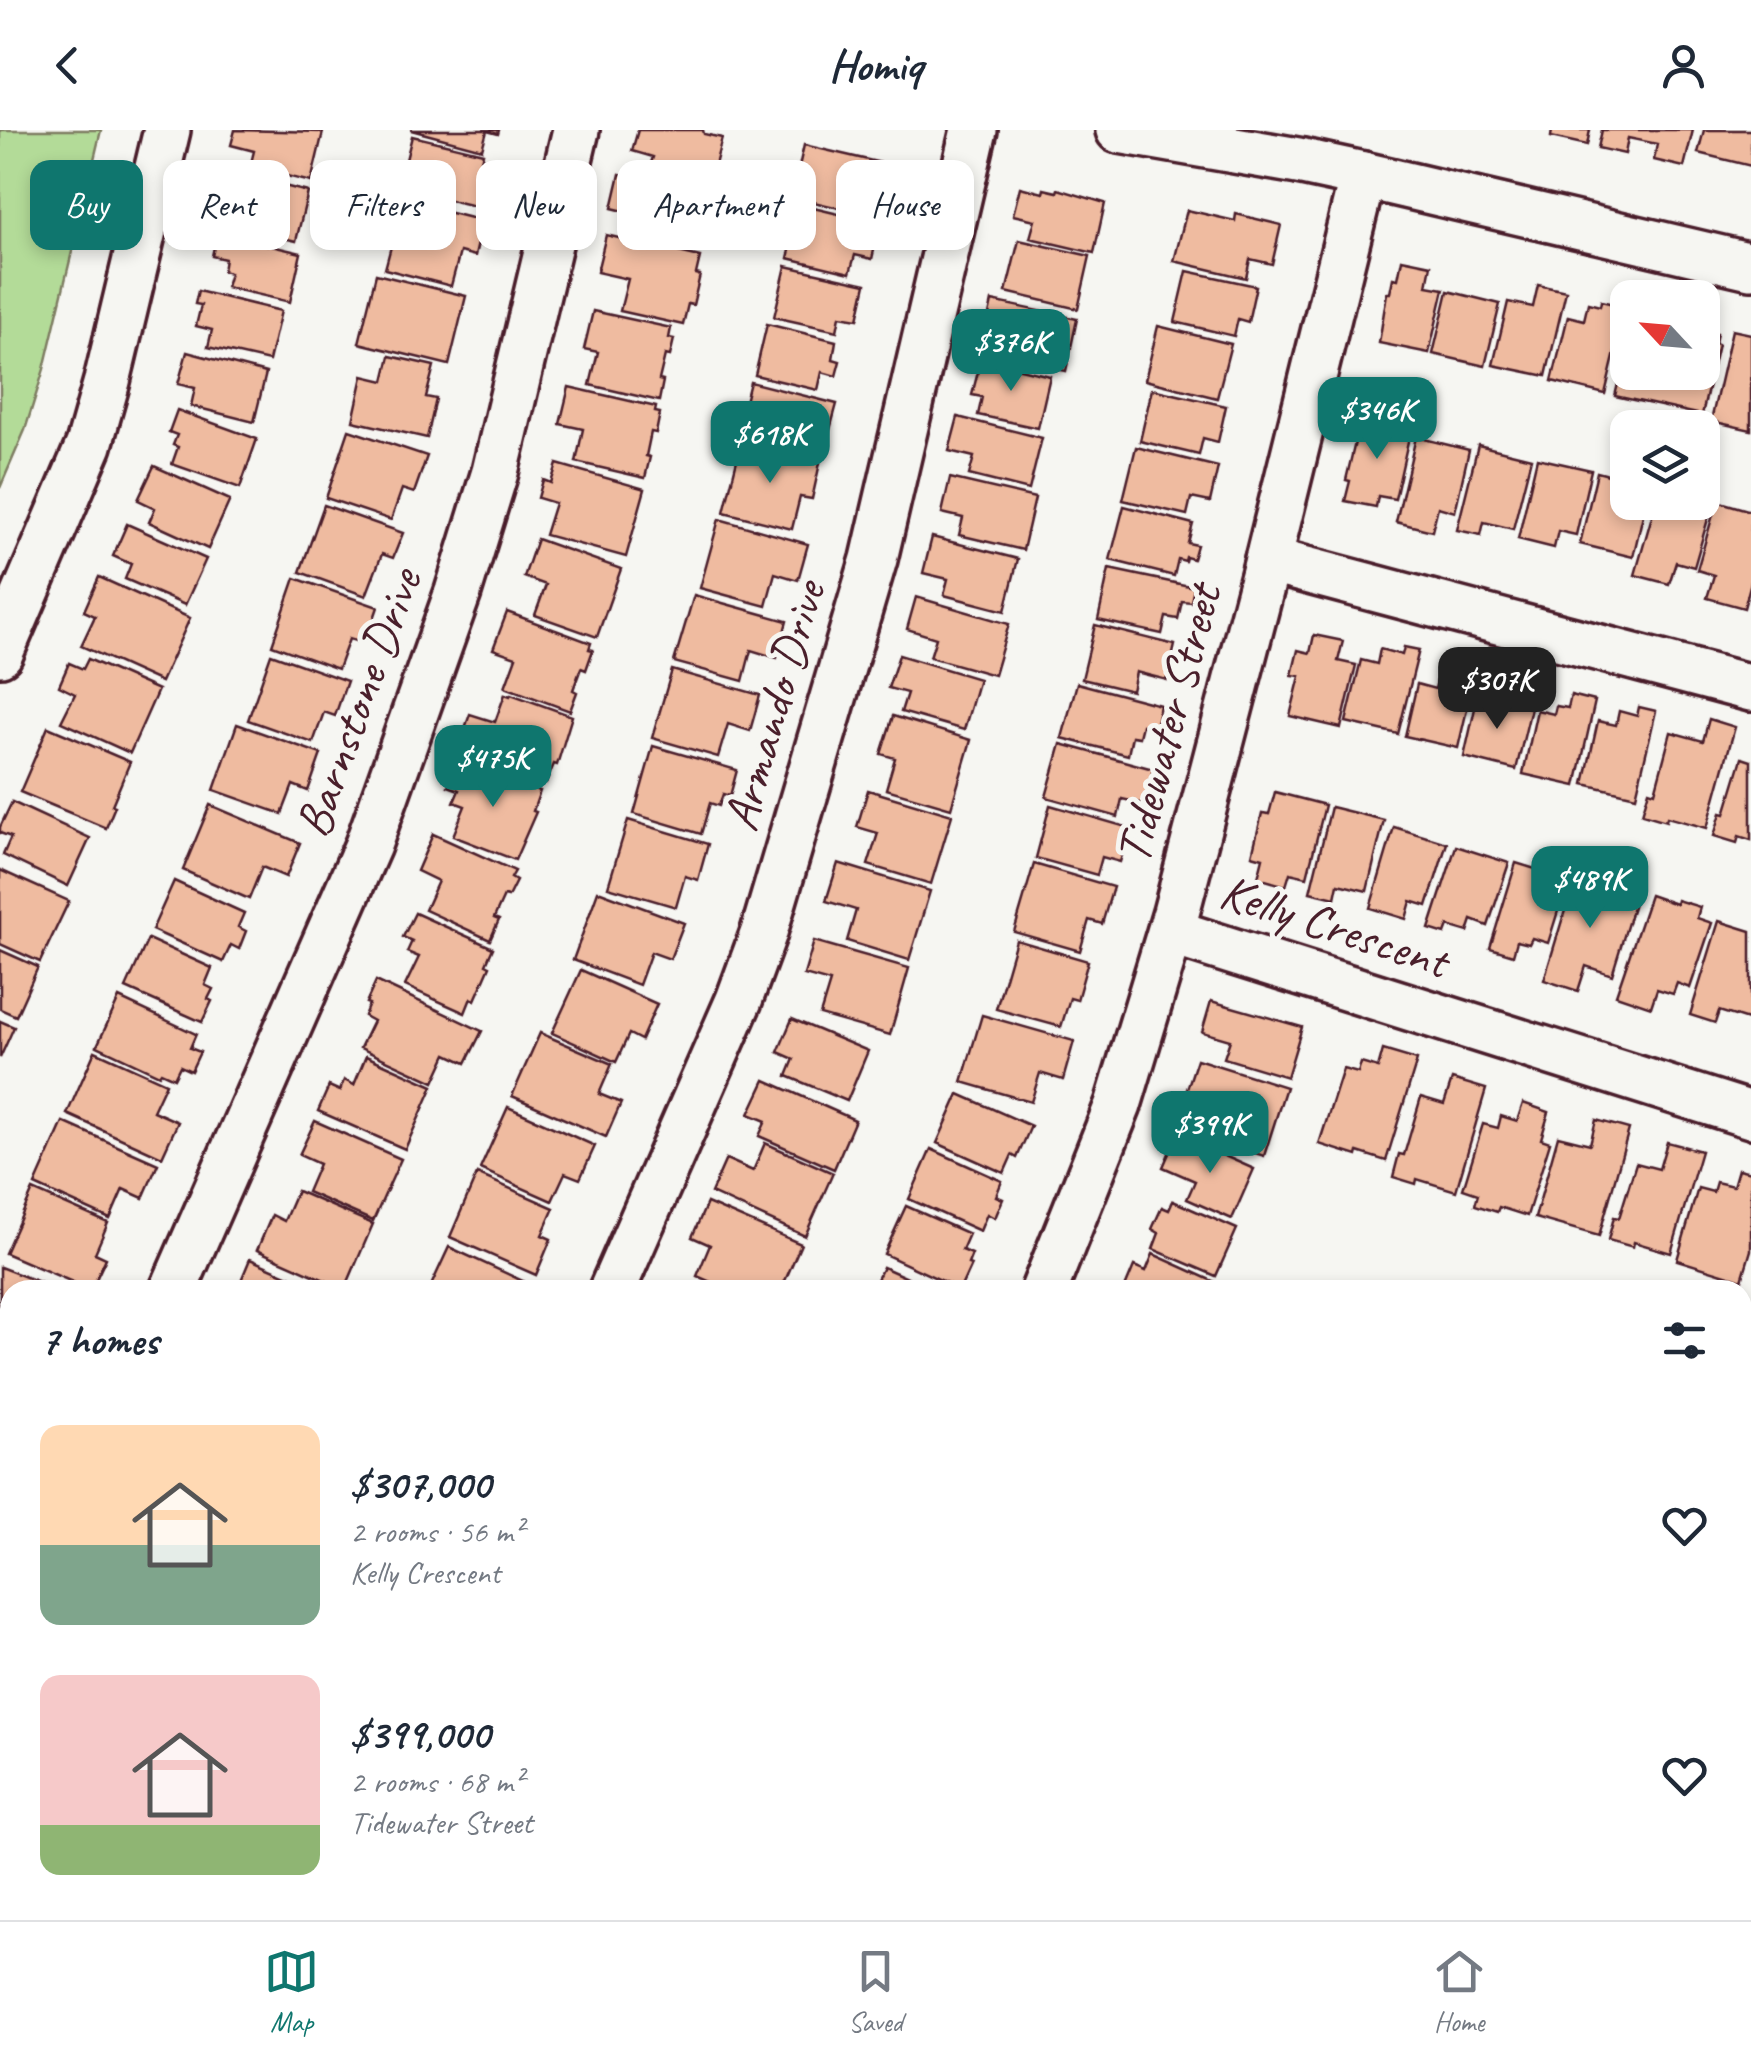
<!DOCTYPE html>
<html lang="en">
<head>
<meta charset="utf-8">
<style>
	:root { --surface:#fff; --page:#f2f2f3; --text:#1f2937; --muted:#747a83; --line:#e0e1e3; --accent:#0f766e }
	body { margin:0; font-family:Caveat,sans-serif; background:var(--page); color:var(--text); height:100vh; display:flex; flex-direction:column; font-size:38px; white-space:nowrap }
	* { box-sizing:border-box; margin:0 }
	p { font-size:32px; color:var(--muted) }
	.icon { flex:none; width:55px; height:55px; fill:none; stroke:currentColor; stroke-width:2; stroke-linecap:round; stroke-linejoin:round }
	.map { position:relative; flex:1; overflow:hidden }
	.sheet { position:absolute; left:0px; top:1150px; width:1752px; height:640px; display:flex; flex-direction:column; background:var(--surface); border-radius:30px 30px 0 0; box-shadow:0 5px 15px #0003 }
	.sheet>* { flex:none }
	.guide { position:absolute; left:30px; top:30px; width:1000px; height:90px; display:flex; gap:20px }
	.needle { width:65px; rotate:296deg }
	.buttons { position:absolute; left:1610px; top:150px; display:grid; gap:20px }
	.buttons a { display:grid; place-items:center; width:110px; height:110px; border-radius:20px; background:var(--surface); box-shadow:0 5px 15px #0003; font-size:50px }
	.price { position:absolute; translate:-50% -85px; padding:0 22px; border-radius:20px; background:var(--accent); color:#fff; font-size:32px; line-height:65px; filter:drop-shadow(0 2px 5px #0008) }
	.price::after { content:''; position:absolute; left:50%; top:60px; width:30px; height:22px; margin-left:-15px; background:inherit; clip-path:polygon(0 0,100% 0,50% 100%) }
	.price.active { background:#222; color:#fff }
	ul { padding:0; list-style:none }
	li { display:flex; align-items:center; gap:30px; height:250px; padding:0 40px }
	li span { display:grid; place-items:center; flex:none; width:280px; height:200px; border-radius:20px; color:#555 }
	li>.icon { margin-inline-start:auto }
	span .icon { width:120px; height:120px; fill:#fffc; stroke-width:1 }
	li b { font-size:42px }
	h2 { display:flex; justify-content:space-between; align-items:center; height:120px; padding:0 40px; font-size:42px }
	.chip { padding:0 35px; border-radius:20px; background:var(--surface); box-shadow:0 5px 15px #0003; font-size:35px; line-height:90px }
	.chip.active { background:var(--accent); color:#fff }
	header { display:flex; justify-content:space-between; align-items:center; height:130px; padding:0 40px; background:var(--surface); font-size:45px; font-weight:800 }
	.menu { display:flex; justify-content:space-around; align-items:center; height:140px; border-top:2px solid var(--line); background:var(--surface); font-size:28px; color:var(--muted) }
	.menu a { display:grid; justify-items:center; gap:5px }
	.menu .active { color:var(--accent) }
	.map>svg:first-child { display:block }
</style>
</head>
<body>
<header><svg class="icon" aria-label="back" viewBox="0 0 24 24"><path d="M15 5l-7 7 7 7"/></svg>Homiq<svg class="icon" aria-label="person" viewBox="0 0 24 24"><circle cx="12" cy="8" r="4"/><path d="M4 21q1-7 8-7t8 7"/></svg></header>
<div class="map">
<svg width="1751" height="1790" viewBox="0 0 1751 1790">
	<rect width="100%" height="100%" fill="#f6f6f2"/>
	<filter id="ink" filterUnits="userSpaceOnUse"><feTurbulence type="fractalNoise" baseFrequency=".01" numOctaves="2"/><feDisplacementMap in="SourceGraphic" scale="20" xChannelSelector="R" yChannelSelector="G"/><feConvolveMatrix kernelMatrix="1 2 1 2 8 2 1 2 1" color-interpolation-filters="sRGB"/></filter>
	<g filter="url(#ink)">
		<path fill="#b3db98" stroke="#7e7d62" stroke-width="2.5" d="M0 0H101L44 239 25 300 0 358Z"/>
		<g fill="#efbba0" stroke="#4a1f2b" stroke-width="2.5">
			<path d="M235 0 323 2 311 52 250 37 254 21 231 15Z"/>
			<path d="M411 0H499L498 4 487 1 482 19Z"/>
			<path d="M638 0H703L704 4 722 8 709 58 648 42 653 27 632 21Z"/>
			<path d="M1552 0H1590L1587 15 1551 7Z"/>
			<path d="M1602 0H1693L1684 37 1654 30 1657 14 1628 8 1625 24 1598 18Z"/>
			<path d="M1704 0H1751V36L1698 23Z"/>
			<path d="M412 6 483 23 478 42 485 43 482 55 488 56 483 78 399 58Z"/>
			<path d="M804 15 898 37 890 70 869 65 865 84 792 67Z"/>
			<path d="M228 42 308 62 296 111 233 96 237 80 219 76Z"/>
			<path d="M620 44 701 63 689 115 624 100 628 82 612 78Z"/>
			<path d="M1020 57 1043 63 1044 59 1057 62 1058 59 1105 73 1094 123 1030 108 1035 90 1013 85Z"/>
			<path d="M403 71 483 91 475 126 460 122 451 156 385 139Z"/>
			<path d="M801 75 880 94 872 129 855 125 850 143 788 128Z"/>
			<path d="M1187 80 1235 91 1236 84 1281 95 1272 134 1250 129 1246 148 1174 131Z"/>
			<path d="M217 103 301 123 290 172 226 157 230 143 223 141 225 129 212 126Z"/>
			<path d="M606 105 700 127 696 144 700 145 693 175 688 174 683 195 620 181 628 149 597 142Z"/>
			<path d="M1019 110 1090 126 1078 179 1006 162Z"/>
			<path d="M1402 129 1431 135 1427 156 1444 159 1429 223 1379 213 1387 163H1390L1393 148 1398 149Z"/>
			<path d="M786 136 866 154 858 189 840 186 837 201 774 187Z"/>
			<path d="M1187 141 1256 156 1248 192 1238 189 1234 206 1175 192Z"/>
			<path d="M376 144 466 166 449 235 359 213Z"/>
			<path d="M1538 155 1566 161 1546 246 1493 235 1508 172 1533 177Z"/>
			<path d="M198 161 281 181 269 231 208 217 212 200 196 196 201 175 195 174Z"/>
			<path d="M1448 161 1500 174 1485 236 1433 224Z"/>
			<path d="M992 171 1077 189 1066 241 1000 227 1004 209 998 208 1000 197 987 194Z"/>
			<path d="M1601 171 1626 177 1605 264 1552 251 1568 186 1584 190 1588 173 1600 176Z"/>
			<path d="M593 181 671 198 669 208 674 209 670 226 665 225 659 250 663 251 659 271 590 255 598 222 584 219Z"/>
			<path d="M767 194 836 211 833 229 840 231 836 246 822 242 818 260 755 245Z"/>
			<path d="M1158 196 1231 214 1217 268 1145 250Z"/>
			<path d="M1702 199 1717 203 1715 213 1718 214 1702 285 1615 266 1628 212V242H1702Z"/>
			<path d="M1732 200 1751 204V300L1711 291Z"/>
			<path d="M187 222 266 243 254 292 191 276 195 258 178 254Z"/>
			<path d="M390 226 434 236 426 267 436 269 427 308 353 291 363 246 384 251Z"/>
			<path d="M981 230 1050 246 1038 298 978 285 982 267 972 265Z"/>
			<path d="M750 252 837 274 828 307 812 303 807 321 737 303Z"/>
			<path d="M569 257 656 277 655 282 660 283 656 303 651 302 646 326 650 327 645 348 576 332 583 299 560 294Z"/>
			<path d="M1152 259 1226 276 1218 312 1203 308 1199 325 1140 311Z"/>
			<path d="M177 280 257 309 240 358 172 334 178 317 173 315 177 305 169 302Z"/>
			<path d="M958 287 1042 308 1029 360 969 345 974 327 949 321Z"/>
			<path d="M1361 287 1411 298 1395 369 1378 366 1376 377 1345 371 1350 351 1346 350Z"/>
			<path d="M349 300 427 326 414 363 402 359 391 390 326 368Z"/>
			<path d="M1416 307 1469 320 1455 382 1438 377 1432 401 1396 392Z"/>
			<path d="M741 314 820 333 812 369 800 367 792 399 724 382Z"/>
			<path d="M1478 315 1531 328 1513 399 1484 392 1481 405 1457 400Z"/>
			<path d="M1136 317 1218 337 1210 372 1191 368 1187 385 1123 370Z"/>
			<path d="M1537 328 1591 340 1576 405 1558 401 1554 418 1518 409Z"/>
			<path d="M557 334 645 359 626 427 545 405 555 373 538 368 543 350 551 353Z"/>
			<path d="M154 336 230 370 208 419 149 392 155 378 138 370Z"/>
			<path d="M1597 342 1628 350V372H1646L1633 427 1580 414Z"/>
			<path d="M950 348 1035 368 1023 420 959 405 963 388 942 383Z"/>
			<path d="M1717 371 1751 381V452L1744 478 1707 468 1714 445 1697 440Z"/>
			<path d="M1656 372H1702L1712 375 1694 437 1676 432 1669 454 1635 445Z"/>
			<path d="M324 375 403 403 393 428 382 424 366 466 300 442Z"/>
			<path d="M1124 376 1193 394 1188 413 1197 415 1193 429 1186 427 1185 431 1178 429 1174 446 1110 430Z"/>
			<path d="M719 389 808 414 798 450 775 443 766 476 700 458Z"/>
			<path d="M127 394 206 429 185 475 125 449 131 434 113 426Z"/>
			<path d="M932 407 1018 429 1005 481 944 465 948 449 923 443Z"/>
			<path d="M537 409 621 439 597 507 535 485 546 455 524 447Z"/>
			<path d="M1109 439 1194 457 1191 472 1182 471 1178 489 1166 487 1162 504 1098 490Z"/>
			<path d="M99 447 190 488 161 552 81 516 95 486 84 481Z"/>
			<path d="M295 448 378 477 369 503 363 501 359 512 349 509 338 539 272 515Z"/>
			<path d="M694 465 787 491 777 528 751 520 743 551 674 532Z"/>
			<path d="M916 467 1009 494 994 545 930 527 936 508 907 499Z"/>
			<path d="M507 482 591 513 589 519 593 520 586 540 581 538 573 560 577 562 570 581 505 557 516 527 493 519Z"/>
			<path d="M1095 495 1175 515 1167 550 1136 542 1132 561 1082 549Z"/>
			<path d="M1314 505 1343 511 1338 531 1356 535 1341 598 1290 586 1300 546 1292 545 1298 520 1310 523Z"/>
			<path d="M1404 517 1419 520 1398 604 1346 592 1361 530 1377 534 1380 519 1402 525Z"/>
			<path d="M271 524 347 551 335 586 324 582 313 613 248 590Z"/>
			<path d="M899 525 979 549 964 600 901 582 907 563 888 558Z"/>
			<path d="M1442 528 1477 536 1458 618 1405 606 1417 554 1435 559Z"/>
			<path d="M88 529 158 560 130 623 61 592 75 564 59 556 69 533 83 539Z"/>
			<path d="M672 540 760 565 750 601 728 594 718 627 652 608Z"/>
			<path d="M1077 553 1160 575 1155 598 1142 595 1139 607 1132 606 1128 625 1062 608Z"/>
			<path d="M505 564 510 566 511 564 572 586 557 635 554 634 546 653 457 621 470 584 495 592Z"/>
			<path d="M1478 565 1531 578 1516 640 1464 627Z"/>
			<path d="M1571 565 1595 571 1576 656 1523 644 1537 580 1554 584 1556 576 1568 578Z"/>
			<path d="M1639 577 1656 581 1636 666 1584 654 1598 591 1616 595 1619 581 1637 586Z"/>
			<path d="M893 586 971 610 951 678 886 659 895 628 881 624Z"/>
			<path d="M1709 589 1735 597 1707 698 1667 687 1666 691 1642 684 1649 660 1655 662 1671 602 1703 611Z"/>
			<path d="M237 594 321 624 308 661 293 655 282 684 214 660Z"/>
			<path d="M48 597 130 632 112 675 115 676 106 698 20 662Z"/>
			<path d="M1061 614 1153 639 1144 674 1122 669 1118 687 1046 667Z"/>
			<path d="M653 616 737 640 730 666 723 664 719 676 710 673 701 704 634 684Z"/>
			<path d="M1742 628 1751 631V710L1739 706 1737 713 1714 706 1721 683 1725 684Z"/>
			<path d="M458 630 540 661 533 681 536 682 515 730 453 706 465 676 454 672 459 660 448 656Z"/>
			<path d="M868 660 952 685 931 754 868 735 878 703 857 697Z"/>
			<path d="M1275 662 1325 675 1307 747 1290 743 1286 756 1258 748 1263 728 1252 725 1262 683 1269 684Z"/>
			<path d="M12 672 90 708 68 756 3 725 11 707 0 703V697Z"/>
			<path d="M210 675 300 713 286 747 262 737 249 769 183 740Z"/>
			<path d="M1050 675 1130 698 1120 732 1102 727 1097 745 1036 728Z"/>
			<path d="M1331 677 1384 690 1367 761 1338 754 1335 768 1310 762Z"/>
			<path d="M628 690 708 714 698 750 685 746 676 777 608 757Z"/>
			<path d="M1394 697 1447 713 1427 776 1411 771 1406 789 1370 778Z"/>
			<path d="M433 704 515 741 511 748 516 751 508 767 504 766 494 788 499 790 490 810 425 780 438 751 417 741Z"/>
			<path d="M1456 716 1509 733 1488 796 1472 790 1468 802 1448 796 1445 804 1429 799Z"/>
			<path d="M838 733 930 761 909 830 847 811 856 780 826 771Z"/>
			<path d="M1516 733 1568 749 1548 813 1532 808 1529 814 1517 811 1513 825 1490 818Z"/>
			<path d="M1034 734 1113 757 1102 794 1089 790 1080 821 1014 802Z"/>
			<path d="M0 740 69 771 40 832 0 814Z"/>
			<path d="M1576 744 1637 763 1612 845 1586 836 1578 861 1544 850Z"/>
			<path d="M174 751 244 783 238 797 246 801 239 819 231 815 223 832 152 800Z"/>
			<path d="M598 761 684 793 670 829 651 822 639 855 573 830Z"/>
			<path d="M1650 765 1676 774 1677 770 1700 777 1697 788 1712 793 1690 858 1677 853 1673 864 1657 859 1651 877 1616 865Z"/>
			<path d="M415 783 493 818 486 834 490 836 475 870 471 868 465 883 405 856 419 827 407 822 412 811 403 807Z"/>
			<path d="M1719 791 1751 801V891L1719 881 1715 893 1690 885Z"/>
			<path d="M148 809 212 838 205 855 213 859 208 869 212 871 202 892 126 858Z"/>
			<path d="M1016 810 1088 831 1077 870 1070 868 1061 897 996 879Z"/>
			<path d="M814 811 909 838 890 905 820 885 830 852 804 845Z"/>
			<path d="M0 820 38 837 16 886 0 879Z"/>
			<path d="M581 840 657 874 641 910 629 904 616 932 552 903Z"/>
			<path d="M376 851 482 901 466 933 447 924 434 952 360 918 373 891 364 886 369 874 366 873Z"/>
			<path d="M119 868 196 904 190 918 200 922 191 941 180 936 174 948 161 942 159 945 97 916Z"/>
			<path d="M1211 871 1302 897 1287 947 1224 928 1230 910 1202 902Z"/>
			<path d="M982 885 1074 911 1063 950 1040 943 1031 972 962 952Z"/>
			<path d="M792 889 868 921 847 971 787 946 794 929 778 922Z"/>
			<path d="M0 891 14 897 0 928Z"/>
			<path d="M540 903 612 934 599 964 621 973 606 1007 512 966Z"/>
			<path d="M1383 920 1417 930 1386 1031 1358 1022 1357 1026 1319 1014 1343 939 1358 943 1361 933 1378 938Z"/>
			<path d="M95 921 166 953 153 981 178 992 162 1027 67 984Z"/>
			<path d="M366 926 433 956 405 1019 318 981 329 956 340 961 344 950 354 955Z"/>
			<path d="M1197 929 1286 957 1264 1026 1200 1006 1210 974 1185 965Z"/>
			<path d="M1452 949 1486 959 1456 1061 1417 1049 1416 1054 1393 1047 1399 1024 1404 1025 1421 967 1444 974Z"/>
			<path d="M765 950 855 990 834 1039 759 1006 766 991 749 984Z"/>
			<path d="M959 964 1031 996 1017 1028 1012 1025 1004 1043 937 1013Z"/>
			<path d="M1523 973 1549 982 1541 1009 1550 1012 1527 1086 1499 1077 1497 1082 1475 1075 1478 1064 1463 1059 1483 994 1498 998 1501 986 1517 991Z"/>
			<path d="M508 977 595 1016 580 1049 565 1043 552 1071 480 1039Z"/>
			<path d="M1596 990 1629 999 1599 1106 1535 1088 1558 1006 1590 1014Z"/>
			<path d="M315 991 401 1029 373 1091 307 1062 319 1034 299 1025Z"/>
			<path d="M63 992 158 1034 143 1068 123 1059 110 1089 35 1055Z"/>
			<path d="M1177 1005 1254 1039 1232 1089 1187 1069 1195 1051 1163 1037Z"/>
			<path d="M1667 1012 1701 1021 1671 1123 1634 1112 1633 1117 1608 1110 1614 1087 1619 1088 1636 1033 1659 1039Z"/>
			<path d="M765 1013 833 1043 805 1106 711 1063 726 1029 753 1041Z"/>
			<path d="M931 1019 1002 1051 996 1066 1003 1069 995 1088 987 1084 980 1101 909 1069Z"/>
			<path d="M1738 1039 1751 1042V1120L1742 1150 1677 1130 1698 1058 1713 1062 1716 1052 1733 1056Z"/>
			<path d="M477 1044 554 1078 542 1105 551 1109 536 1145 450 1107Z"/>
			<path d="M33 1060 108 1093 95 1123 106 1128 91 1160 5 1123Z"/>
			<path d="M297 1061 373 1094 345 1159 257 1120 272 1085 284 1091Z"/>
			<path d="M1173 1071 1237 1099 1216 1146 1153 1119 1159 1103 1152 1099 1162 1077 1169 1080Z"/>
			<path d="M707 1073 801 1114 781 1160H729L697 1146 710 1115 692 1107Z"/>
			<path d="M906 1076 969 1104 962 1120 972 1124 968 1134 971 1135 960 1159 884 1124Z"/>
			<path d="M449 1117 523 1151 519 1160H429Z"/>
			<path d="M1153 1124 1217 1153 1214 1160H1124L1134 1136 1146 1141Z"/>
			<path d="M250 1129 321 1160H237Z"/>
			<path d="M0 1137 60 1160H10V1215L0 1211Z"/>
			<path d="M883 1137 934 1160H872Z"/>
			<path d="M0 1216 10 1220V1293L0 1289Z"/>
			<path d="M1742 1245 1751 1248V1648L1742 1647Z"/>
			<path d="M0 1300 10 1304V1344L3 1342 0 1350Z"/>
			<path d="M23 1780H97L94 1790H35L21 1785Z"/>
			<path d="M186 1780H275L271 1790H209Z"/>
			<path d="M434 1780H451L478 1790H430Z"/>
			<path d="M472 1780H524L520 1790H498Z"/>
			<path d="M612 1780H629L655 1790H608Z"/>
			<path d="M666 1780H723L720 1790H692Z"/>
			<path d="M859 1780H916L943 1790H864L866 1786 857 1783Z"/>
		</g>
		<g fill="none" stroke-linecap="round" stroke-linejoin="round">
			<defs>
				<g id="minor">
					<path d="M1119 0 1298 31 1363 45 1751 136"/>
					<path d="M1268 430 1751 558"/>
					<path d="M0 523 89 315 107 251 167 0"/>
					<path d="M1171 802 1751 985"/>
					<path d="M173 1160 368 715 458 462 495 342 576 0"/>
					<path d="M612 1160 739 870 764 802 874 429 974 0"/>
					<path d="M1044 1160 1118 975 1176 783 1268 430 1363 45"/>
					<path d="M0 1611 10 1584"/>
					<path d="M1742 1679 1751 1680"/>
					<path d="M1102 1780 1108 1790"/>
					<path d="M1724 1780 1751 1784"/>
					<path d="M358 1790 362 1780"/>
					<path d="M791 1790 795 1780"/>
				</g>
			</defs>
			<use href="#minor" stroke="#4a1f2b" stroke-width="52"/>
			<use href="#minor" stroke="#f6f6f2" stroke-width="45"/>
		</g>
	</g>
	<g text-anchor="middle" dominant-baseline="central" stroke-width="10" stroke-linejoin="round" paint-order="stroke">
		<g font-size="50" fill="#4a1f2b" stroke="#f6f6f2">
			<text transform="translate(358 573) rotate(-70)">Barnstone Drive</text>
			<text transform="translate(774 576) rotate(-74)">Armando Drive</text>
			<text transform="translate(1168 594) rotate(-75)">Tidewater Street</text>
			<text transform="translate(1334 796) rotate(18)">Kelly Crescent</text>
		</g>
	</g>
</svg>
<div class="buttons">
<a><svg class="needle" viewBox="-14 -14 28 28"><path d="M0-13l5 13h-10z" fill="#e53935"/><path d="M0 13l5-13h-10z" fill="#747a83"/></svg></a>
<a><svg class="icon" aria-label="layers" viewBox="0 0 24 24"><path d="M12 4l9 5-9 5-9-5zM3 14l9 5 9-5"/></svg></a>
</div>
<b class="price" style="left:1011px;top:264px">$376K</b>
<b class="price" style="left:1377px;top:332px">$346K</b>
<b class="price" style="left:770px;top:356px">$618K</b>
<b class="price active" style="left:1497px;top:602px">$307K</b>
<b class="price" style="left:493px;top:680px">$475K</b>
<b class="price" style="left:1590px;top:801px">$489K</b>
<b class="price" style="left:1210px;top:1046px">$399K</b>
<div class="guide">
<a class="chip active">Buy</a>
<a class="chip">Rent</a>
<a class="chip">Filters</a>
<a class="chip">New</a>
<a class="chip">Apartment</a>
<a class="chip">House</a>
</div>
<section class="sheet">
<h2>7 homes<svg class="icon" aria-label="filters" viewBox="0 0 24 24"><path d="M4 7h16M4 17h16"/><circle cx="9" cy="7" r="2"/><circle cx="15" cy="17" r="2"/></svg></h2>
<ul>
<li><span style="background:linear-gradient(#ffd9b3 60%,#7fa58c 0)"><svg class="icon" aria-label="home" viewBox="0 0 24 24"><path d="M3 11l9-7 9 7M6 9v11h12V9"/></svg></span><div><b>$307,000</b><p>2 rooms · 56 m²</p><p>Kelly Crescent</p></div><svg class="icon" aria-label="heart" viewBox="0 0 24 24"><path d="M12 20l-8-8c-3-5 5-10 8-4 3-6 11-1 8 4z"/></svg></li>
<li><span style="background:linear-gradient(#f6c9c9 75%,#8fb573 0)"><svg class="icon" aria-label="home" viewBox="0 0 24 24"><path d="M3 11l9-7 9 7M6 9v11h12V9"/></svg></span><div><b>$399,000</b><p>2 rooms · 68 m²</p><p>Tidewater Street</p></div><svg class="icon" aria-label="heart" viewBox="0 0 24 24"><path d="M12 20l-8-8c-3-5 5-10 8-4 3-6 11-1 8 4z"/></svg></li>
</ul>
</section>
</div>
<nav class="menu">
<a class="active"><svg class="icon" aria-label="map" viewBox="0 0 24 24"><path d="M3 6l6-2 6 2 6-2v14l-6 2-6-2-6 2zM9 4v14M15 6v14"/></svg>Map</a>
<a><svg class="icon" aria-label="saved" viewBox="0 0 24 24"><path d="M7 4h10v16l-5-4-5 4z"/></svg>Saved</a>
<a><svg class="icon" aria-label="home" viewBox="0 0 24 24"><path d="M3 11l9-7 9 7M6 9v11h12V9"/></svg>Home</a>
</nav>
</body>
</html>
